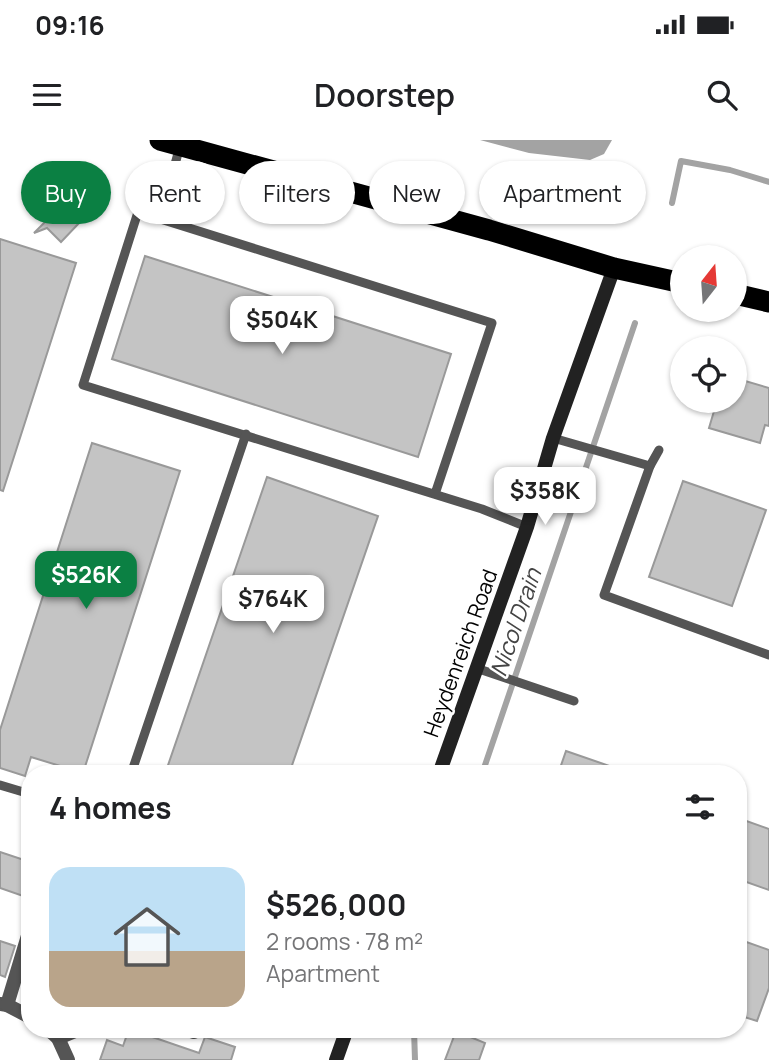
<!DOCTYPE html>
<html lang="en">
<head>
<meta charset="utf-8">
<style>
	:root { --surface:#fff; --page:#f2f2f2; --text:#202124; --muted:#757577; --accent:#0b8043 }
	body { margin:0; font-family:Manrope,sans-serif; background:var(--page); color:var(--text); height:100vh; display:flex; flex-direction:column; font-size:26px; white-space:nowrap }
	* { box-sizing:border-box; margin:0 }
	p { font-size:23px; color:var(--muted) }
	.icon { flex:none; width:38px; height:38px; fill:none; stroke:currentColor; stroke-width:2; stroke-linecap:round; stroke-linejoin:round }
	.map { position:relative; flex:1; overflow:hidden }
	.panel { position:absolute; left:21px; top:625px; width:726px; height:273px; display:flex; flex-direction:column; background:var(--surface); border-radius:28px; box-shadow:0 2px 5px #0004 }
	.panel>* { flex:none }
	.hud { position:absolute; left:21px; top:21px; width:728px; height:63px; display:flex; gap:14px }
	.needle { width:46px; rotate:17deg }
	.buttons { position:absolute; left:670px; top:105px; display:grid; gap:14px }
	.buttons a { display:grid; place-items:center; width:77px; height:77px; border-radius:50%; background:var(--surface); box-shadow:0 2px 5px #0004; font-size:35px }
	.price { position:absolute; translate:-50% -60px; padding:0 16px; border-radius:14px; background:#fff; color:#222; font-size:23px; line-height:46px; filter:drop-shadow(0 2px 4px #0008) }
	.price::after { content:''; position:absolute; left:50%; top:42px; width:21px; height:16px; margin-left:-10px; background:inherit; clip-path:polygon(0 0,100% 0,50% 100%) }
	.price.selected { background:var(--accent); color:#fff }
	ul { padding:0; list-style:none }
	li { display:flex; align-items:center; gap:21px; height:175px; padding:0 28px }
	li span { display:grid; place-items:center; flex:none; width:196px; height:140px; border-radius:21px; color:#555 }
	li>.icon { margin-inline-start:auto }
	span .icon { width:84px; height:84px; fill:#fffc; stroke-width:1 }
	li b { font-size:30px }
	h2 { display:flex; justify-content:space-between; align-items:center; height:84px; padding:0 28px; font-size:30px }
	.chip { padding:0 24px; border-radius:32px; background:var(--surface); box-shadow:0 2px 5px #0004; font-size:24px; line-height:63px }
	.chip.selected { background:var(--accent); color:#fff }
	.status { display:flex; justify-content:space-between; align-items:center; height:49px; padding:0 35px; background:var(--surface); direction:ltr }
	.status svg { height:19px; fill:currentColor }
	header { display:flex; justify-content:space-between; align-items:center; height:91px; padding:0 28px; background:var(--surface); font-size:32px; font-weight:600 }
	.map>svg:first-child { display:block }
</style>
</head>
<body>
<div class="status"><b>09:16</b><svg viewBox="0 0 49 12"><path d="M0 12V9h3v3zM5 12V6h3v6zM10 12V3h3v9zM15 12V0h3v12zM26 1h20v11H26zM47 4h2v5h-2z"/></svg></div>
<header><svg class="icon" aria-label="menu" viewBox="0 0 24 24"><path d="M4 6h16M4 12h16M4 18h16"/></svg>Doorstep<svg class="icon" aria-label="search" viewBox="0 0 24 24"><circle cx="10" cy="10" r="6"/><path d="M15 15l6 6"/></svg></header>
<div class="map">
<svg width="769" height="920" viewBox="0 0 769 920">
	<rect width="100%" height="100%" fill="#fff"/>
	<path fill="#a3a3a3" d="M480 0H612L604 14 590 20 529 13Z"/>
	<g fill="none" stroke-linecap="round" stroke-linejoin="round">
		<g stroke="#a3a3a3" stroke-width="6">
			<path d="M672 63 681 21 730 30 769 42"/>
			<path d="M482 634 635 183"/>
			<path d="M414 889 415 920"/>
		</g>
	</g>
	<g fill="#c4c4c4" stroke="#999" stroke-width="2">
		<path d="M95 42 104 64 76 76 81 81 61 102 47 88 34 93 78 49Z"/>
		<path d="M0 99 76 123 3 351 0 350Z"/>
		<path d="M145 116 451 214 418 317 112 219Z"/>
		<path d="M735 238 769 248V286L765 285 760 303 709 288 717 261H735Z"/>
		<path d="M92 303 180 331 83 633 31 617 25 636 0 628V590Z"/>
		<path d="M267 337 378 376 289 634H165Z"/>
		<path d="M683 341 766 370 732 466 649 437Z"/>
		<path d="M566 611 624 631 623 634H558Z"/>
		<path d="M738 678 769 689V750L738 739Z"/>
		<path d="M0 712 30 722V746L26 757 0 748Z"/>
		<path d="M738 799 769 810V848L757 881 738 875Z"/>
		<path d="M0 801 15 806 5 837 0 835Z"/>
		<path d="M129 889 199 913 205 897 235 907 231 920H100L107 900 123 906Z"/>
		<path d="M456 891 485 903 479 920H445Z"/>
	</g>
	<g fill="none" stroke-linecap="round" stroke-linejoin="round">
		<g stroke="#555" stroke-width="9">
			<path d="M160 79 180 6"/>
			<path d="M553 298 650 326 659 310"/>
			<path d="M650 326 604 455 769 515"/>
			<path d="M435 354 492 183 138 72 83 245 482 369 527 387"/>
			<path d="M476 528 574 561"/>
			<path d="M131 634 246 294"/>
			<path d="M0 645 30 654"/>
		</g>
		<g stroke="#555" stroke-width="14">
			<path d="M0 864 7 865 30 877"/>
			<path d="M7 865 30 789"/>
			<path d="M48 889 58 898 68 920"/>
			<path d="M185 889 194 892"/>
			<path d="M58 898 80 889"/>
		</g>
		<g stroke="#222" stroke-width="14">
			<path d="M439 634 527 387 553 298 614 128"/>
			<path d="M336 920 347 889"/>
		</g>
		<g stroke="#000" stroke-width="21">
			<path d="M160 0 489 90 614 128 682 143"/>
			<path d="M735 154 769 162"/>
		</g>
	</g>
	<g text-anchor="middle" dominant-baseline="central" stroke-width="5" stroke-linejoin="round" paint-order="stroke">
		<g font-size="21" fill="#000" stroke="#fff">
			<text transform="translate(460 513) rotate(-70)">Heydenreich Road</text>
		</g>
		<g font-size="23" font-style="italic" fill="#444" stroke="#fff">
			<text transform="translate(515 482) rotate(-71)">Nicol Drain</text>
		</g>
	</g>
</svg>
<div class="buttons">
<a><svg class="needle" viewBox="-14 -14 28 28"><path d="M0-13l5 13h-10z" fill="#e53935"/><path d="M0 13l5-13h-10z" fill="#757577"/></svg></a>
<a><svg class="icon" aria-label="locate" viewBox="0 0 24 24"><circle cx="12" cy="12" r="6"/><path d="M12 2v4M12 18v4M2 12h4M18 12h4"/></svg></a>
</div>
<b class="price" style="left:282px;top:216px">$504K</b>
<b class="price" style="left:545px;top:387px">$358K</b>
<b class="price selected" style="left:86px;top:471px">$526K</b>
<b class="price" style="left:273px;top:495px">$764K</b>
<div class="hud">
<a class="chip selected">Buy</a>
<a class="chip">Rent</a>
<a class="chip">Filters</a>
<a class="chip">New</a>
<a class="chip">Apartment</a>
</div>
<section class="panel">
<h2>4 homes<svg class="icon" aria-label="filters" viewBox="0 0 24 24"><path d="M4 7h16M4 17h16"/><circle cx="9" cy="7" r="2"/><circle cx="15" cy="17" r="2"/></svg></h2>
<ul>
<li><span style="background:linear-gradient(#bfe0f5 60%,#b9a48a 0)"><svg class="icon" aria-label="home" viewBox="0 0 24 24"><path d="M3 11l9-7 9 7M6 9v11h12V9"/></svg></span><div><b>$526,000</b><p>2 rooms · 78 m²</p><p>Apartment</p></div></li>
</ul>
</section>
</div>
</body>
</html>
